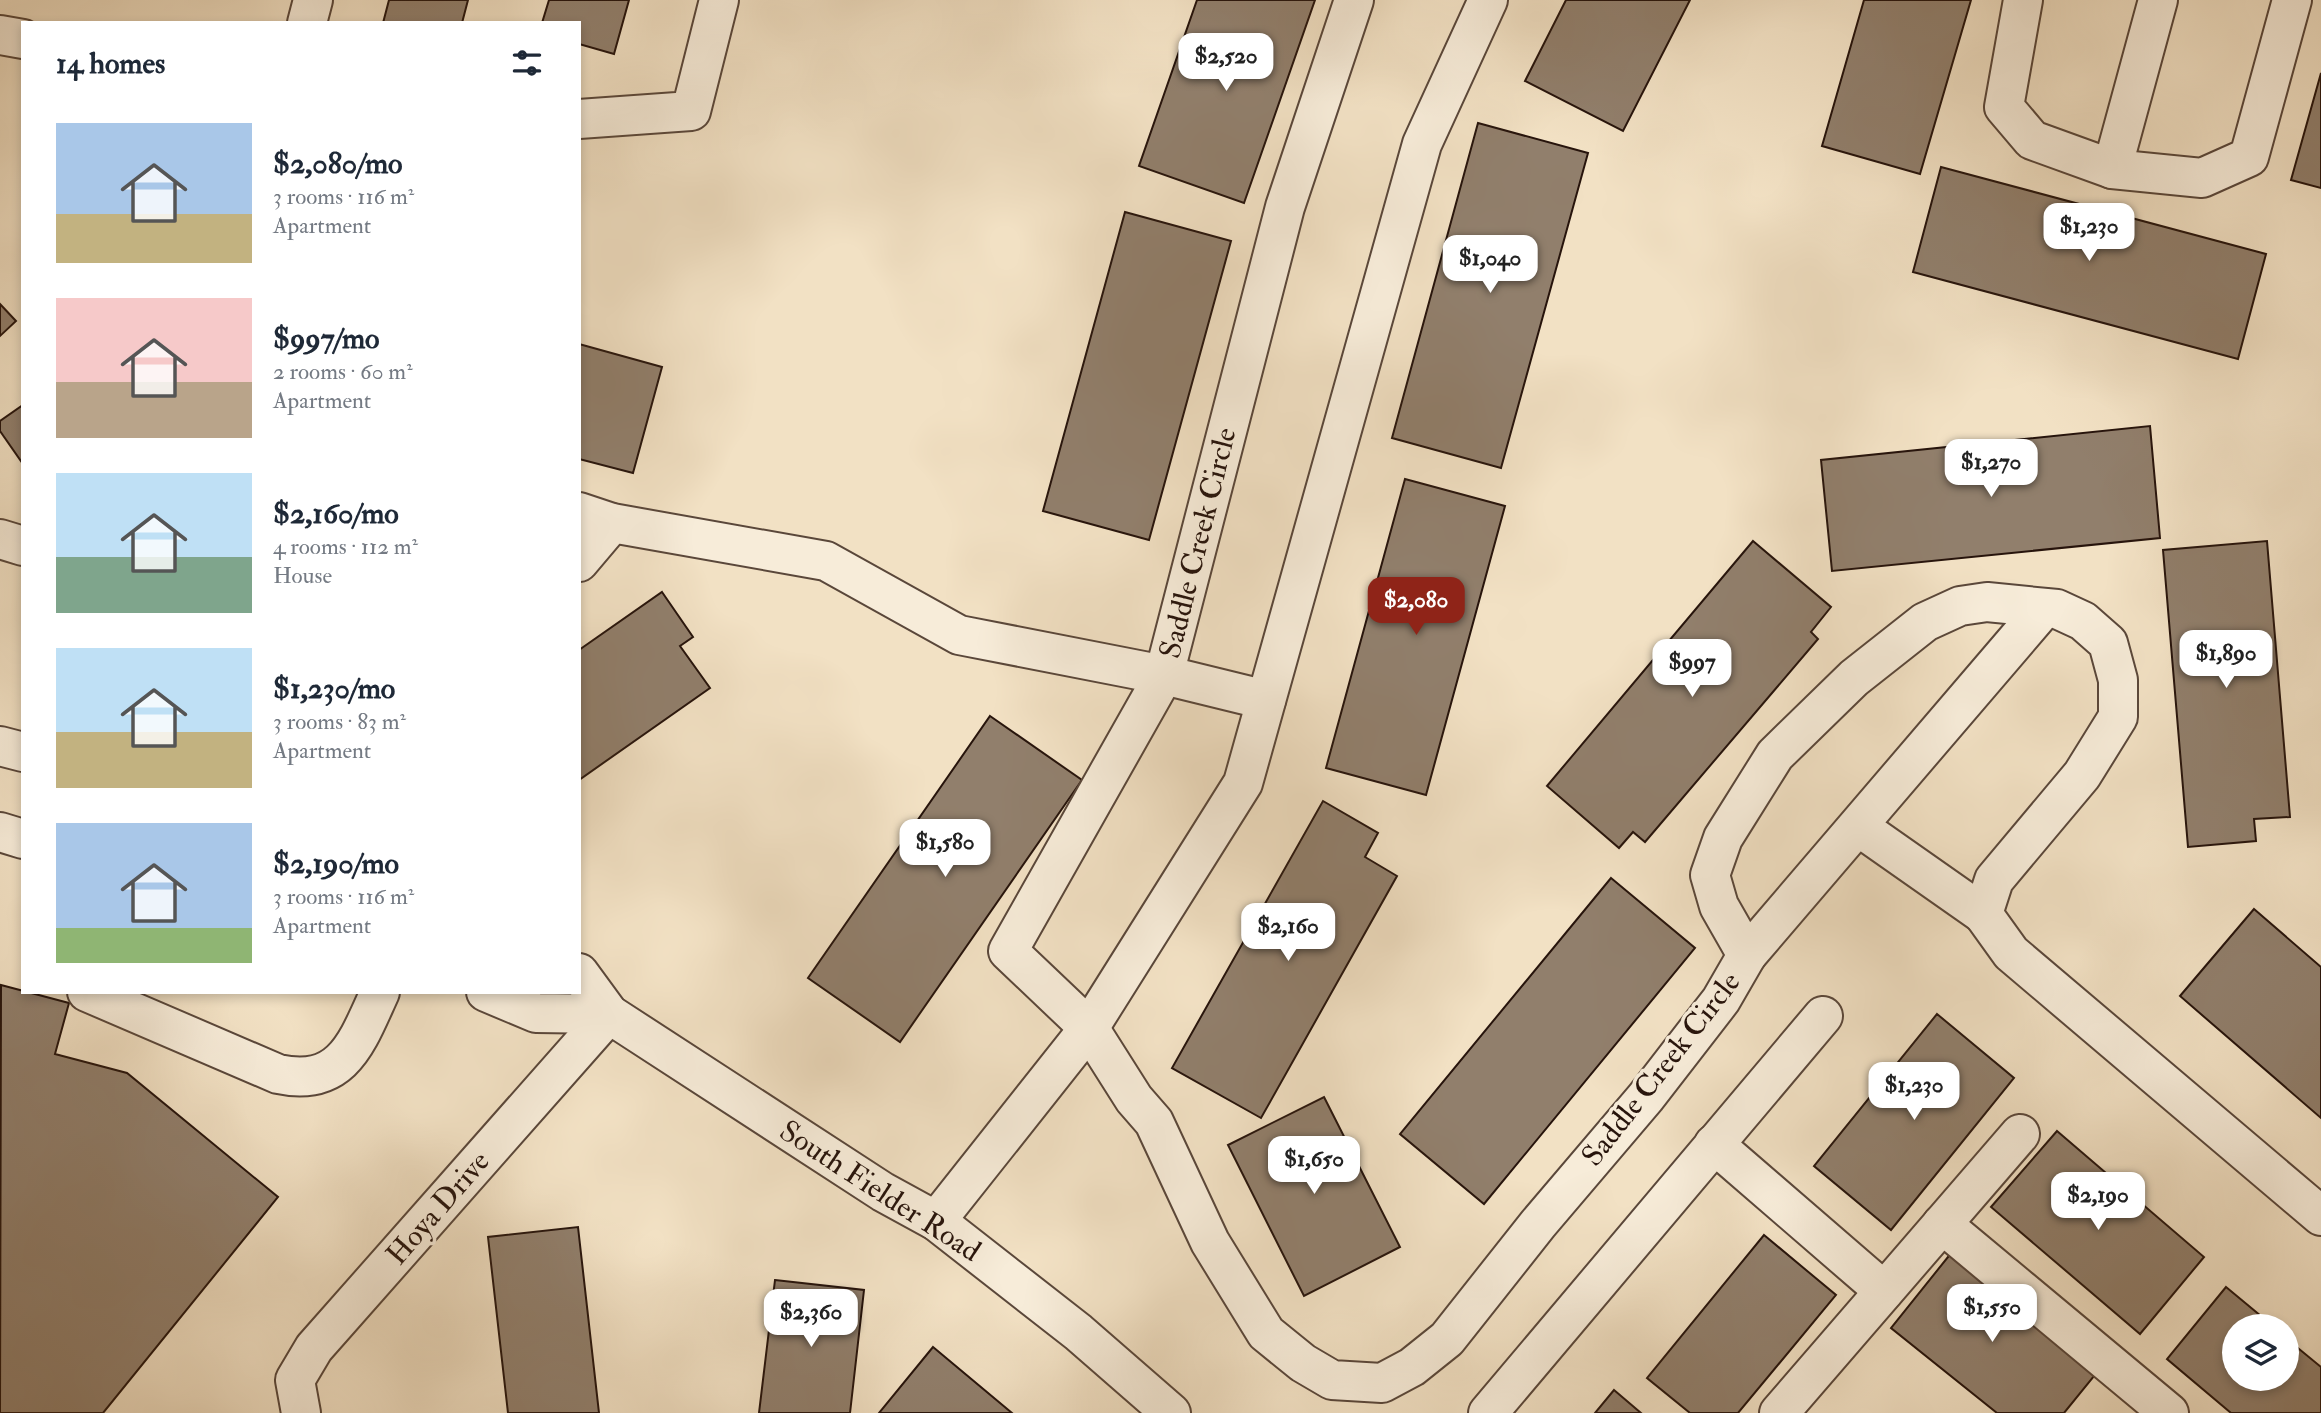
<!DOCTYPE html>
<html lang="en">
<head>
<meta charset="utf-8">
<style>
	:root { --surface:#fff; --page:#f6f6f7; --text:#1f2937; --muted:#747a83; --accent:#8f2418 }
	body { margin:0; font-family:"IM FELL Double Pica",serif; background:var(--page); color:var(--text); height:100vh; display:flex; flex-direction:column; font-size:26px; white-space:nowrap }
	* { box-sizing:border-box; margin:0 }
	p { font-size:23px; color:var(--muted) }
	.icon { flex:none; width:38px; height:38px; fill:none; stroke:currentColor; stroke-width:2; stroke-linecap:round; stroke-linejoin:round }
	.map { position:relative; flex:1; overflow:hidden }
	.panel { position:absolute; left:21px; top:21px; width:560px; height:973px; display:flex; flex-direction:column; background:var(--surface); border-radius:0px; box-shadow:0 4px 10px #0003 }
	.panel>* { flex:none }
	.buttons { position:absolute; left:2222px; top:1314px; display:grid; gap:14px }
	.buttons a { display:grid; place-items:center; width:77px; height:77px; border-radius:50%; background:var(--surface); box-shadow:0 4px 10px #0003; font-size:35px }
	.price { position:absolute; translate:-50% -60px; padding:0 16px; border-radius:14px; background:#fff; color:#222; font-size:23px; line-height:46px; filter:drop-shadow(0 2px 4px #0008) }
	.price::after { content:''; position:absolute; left:50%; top:42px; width:21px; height:16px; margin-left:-10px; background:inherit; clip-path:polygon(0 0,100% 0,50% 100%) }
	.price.active { background:var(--accent); color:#fff }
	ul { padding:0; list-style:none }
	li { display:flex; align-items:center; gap:21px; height:175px; padding:0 35px }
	li span { display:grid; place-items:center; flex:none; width:196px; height:140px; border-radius:0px; color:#555 }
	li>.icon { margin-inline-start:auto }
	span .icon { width:84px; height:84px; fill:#fffc; stroke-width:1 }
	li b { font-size:30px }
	h2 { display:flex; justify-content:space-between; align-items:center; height:84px; padding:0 35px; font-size:30px }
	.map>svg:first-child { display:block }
</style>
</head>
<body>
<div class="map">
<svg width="2321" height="1413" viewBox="0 0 2321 1413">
	<rect width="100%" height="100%" fill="#f2e1c4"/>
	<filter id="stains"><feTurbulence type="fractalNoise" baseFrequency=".00286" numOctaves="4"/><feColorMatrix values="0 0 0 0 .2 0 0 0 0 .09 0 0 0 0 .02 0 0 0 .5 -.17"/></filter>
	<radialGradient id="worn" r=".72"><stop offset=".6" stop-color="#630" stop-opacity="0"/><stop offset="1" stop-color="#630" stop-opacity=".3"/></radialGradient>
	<g fill="#917f6c" stroke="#27140c" stroke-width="2">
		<path d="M389 0H468L462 23H383Z"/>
		<path d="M549 0H629L614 54 579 44V23H542Z"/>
		<path d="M1197 0H1315L1244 203 1139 166Z"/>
		<path d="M1566 0H1690L1623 131 1525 81Z"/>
		<path d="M1864 0H1971L1920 174 1822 146Z"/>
		<path d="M2321 73V188L2291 180Z"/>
		<path d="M1478 123 1588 153 1501 468 1392 438Z"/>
		<path d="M1941 167 2266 254 2238 359 1913 272Z"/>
		<path d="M1125 212 1231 241 1149 540 1043 511Z"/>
		<path d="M0 304 16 321 0 336Z"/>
		<path d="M579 344 662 367 633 473 579 459Z"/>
		<path d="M23 405V464L0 431V421Z"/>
		<path d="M2150 426 2160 538 1832 571 1821 460Z"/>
		<path d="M1405 479 1505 506 1426 795 1326 768Z"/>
		<path d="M1753 541 1831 607 1811 632 1818 639 1645 842 1633 832 1619 848 1547 786Z"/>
		<path d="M2267 541 2290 817 2254 819 2256 841 2188 847 2163 550Z"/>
		<path d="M662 592 693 637 680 646 710 688 579 780V650Z"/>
		<path d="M990 716 1082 780 900 1042 808 978Z"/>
		<path d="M1323 801 1378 833 1365 857 1397 876 1261 1118 1172 1068Z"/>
		<path d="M1611 878 1695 948 1484 1204 1400 1134Z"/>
		<path d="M2254 909 2321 967V1118L2180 996Z"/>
		<path d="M1 985 69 1003 55 1054 127 1073 278 1197 103 1413H0Z"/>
		<path d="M1937 1014 2014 1078 1891 1230 1814 1166Z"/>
		<path d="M1324 1097 1400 1247 1304 1296 1228 1145Z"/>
		<path d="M2057 1131 2204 1257 2140 1334 1991 1207Z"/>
		<path d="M578 1227 599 1413H508L488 1237Z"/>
		<path d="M1764 1235 1836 1295 1738 1413H1690L1647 1378Z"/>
		<path d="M1952 1252 2099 1370 2064 1413H1997L1891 1328Z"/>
		<path d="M775 1280 864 1290 850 1413H759Z"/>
		<path d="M2226 1287 2273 1326H2235V1379H2287V1339L2321 1367V1413H2231L2167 1359Z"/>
		<path d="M933 1347 1012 1413H879Z"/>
		<path d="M1614 1390 1641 1413H1595Z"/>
	</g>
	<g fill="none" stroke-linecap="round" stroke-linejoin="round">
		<defs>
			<g id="minor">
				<path d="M1354 0 1285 207 1164 675 1008 951 1089 1028 1134 1099 1154 1122 1210 1242 1266 1333 1303 1363 1332 1380 1382 1383 1412 1367 1447 1339 1538 1224 1646 1097 1721 1000 1747 955 1719 906 1710 875 1723 838 1775 755 1854 678 1925 622 1960 606 1987 602 2057 609 2083 621 2108 643 2118 680V717L2082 775 1994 880 1983 914 2011 953 2321 1216"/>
				<path d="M2023 0 2004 107 2032 140 2112 169 2202 178 2249 157 2292 0"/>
				<path d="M307 23 313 0"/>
				<path d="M0 35 23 39"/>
				<path d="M579 119 691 111 719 0"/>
				<path d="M2112 169 2158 0"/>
				<path d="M579 512 612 523 826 561 959 635 1164 675 1266 700"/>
				<path d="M0 539 23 546"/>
				<path d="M579 562 612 523"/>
				<path d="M0 746 23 752"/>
				<path d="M1859 827 1983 914"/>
				<path d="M0 832 23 839"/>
				<path d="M1747 955 2044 608"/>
				<path d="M579 973 609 1014 883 1192 936 1221 1078 1332 1171 1413"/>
				<path d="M87 992 278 1074C343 1088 357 1042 380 992"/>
				<path d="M486 992 536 1013 609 1014"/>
				<path d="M1714 1144 1884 1291"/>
				<path d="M936 1221 1089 1028 1243 783 1422 144 1488 0"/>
				<path d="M1942 1224 2169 1413"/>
				<path d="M301 1413 295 1380 314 1348 609 1014"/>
				<path d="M1488 1413 1823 1016"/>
				<path d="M1779 1413 2020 1134"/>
			</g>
		</defs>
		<use href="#minor" stroke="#5a473a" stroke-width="42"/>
		<use href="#minor" stroke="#f7ecd9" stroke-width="38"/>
	</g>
	<g text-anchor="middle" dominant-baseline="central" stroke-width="7" stroke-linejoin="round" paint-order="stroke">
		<g font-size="30" fill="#27140c" stroke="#f7ecd9">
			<text transform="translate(1198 543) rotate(-76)">Saddle Creek Circle</text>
			<text transform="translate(1661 1069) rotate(-52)">Saddle Creek Circle</text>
			<text transform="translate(880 1191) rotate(33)">South Fielder Road</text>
			<text transform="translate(438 1208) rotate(-49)">Hoya Drive</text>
		</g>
	</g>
	<rect width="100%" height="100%" filter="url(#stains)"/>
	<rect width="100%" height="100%" fill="url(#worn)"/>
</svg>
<div class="buttons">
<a><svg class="icon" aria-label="layers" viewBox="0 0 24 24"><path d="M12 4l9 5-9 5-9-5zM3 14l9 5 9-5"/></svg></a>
</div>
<b class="price" style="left:1226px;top:93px">$2,520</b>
<b class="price" style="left:2089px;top:263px">$1,230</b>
<b class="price" style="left:1490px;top:295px">$1,040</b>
<b class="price" style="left:1991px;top:499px">$1,270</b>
<b class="price active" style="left:1416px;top:637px">$2,080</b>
<b class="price" style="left:2226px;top:690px">$1,890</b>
<b class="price" style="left:1692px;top:699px">$997</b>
<b class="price" style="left:945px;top:879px">$1,580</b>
<b class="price" style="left:1288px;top:963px">$2,160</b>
<b class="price" style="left:1914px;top:1122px">$1,230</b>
<b class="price" style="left:1314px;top:1196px">$1,650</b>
<b class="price" style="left:2098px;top:1232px">$2,190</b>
<b class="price" style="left:1992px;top:1344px">$1,550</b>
<b class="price" style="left:811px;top:1349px">$2,360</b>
<section class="panel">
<h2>14 homes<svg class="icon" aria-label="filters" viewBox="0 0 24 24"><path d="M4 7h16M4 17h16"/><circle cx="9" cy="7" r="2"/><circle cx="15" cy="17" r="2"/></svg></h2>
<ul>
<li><span style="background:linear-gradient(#a9c7e8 65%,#c2b280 0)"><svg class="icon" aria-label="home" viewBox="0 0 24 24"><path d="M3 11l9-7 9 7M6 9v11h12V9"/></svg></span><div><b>$2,080/mo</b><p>3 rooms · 116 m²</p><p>Apartment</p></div></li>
<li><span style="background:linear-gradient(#f6c9c9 60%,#b9a48a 0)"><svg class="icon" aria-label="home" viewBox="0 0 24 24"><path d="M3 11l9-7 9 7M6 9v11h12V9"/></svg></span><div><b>$997/mo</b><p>2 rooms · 60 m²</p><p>Apartment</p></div></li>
<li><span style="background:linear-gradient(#bfe0f5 60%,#7fa58c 0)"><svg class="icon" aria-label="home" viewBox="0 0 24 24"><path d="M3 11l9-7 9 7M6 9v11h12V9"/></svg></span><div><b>$2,160/mo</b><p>4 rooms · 112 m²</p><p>House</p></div></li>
<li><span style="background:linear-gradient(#bfe0f5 60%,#c2b280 0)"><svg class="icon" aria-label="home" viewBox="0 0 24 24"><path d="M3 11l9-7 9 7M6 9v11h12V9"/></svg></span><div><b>$1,230/mo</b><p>3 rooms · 83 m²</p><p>Apartment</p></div></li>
<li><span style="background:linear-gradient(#a9c7e8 75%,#8fb573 0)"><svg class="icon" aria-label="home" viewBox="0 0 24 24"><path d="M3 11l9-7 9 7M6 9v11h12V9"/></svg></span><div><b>$2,190/mo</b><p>3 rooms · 116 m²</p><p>Apartment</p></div></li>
</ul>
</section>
</div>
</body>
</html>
